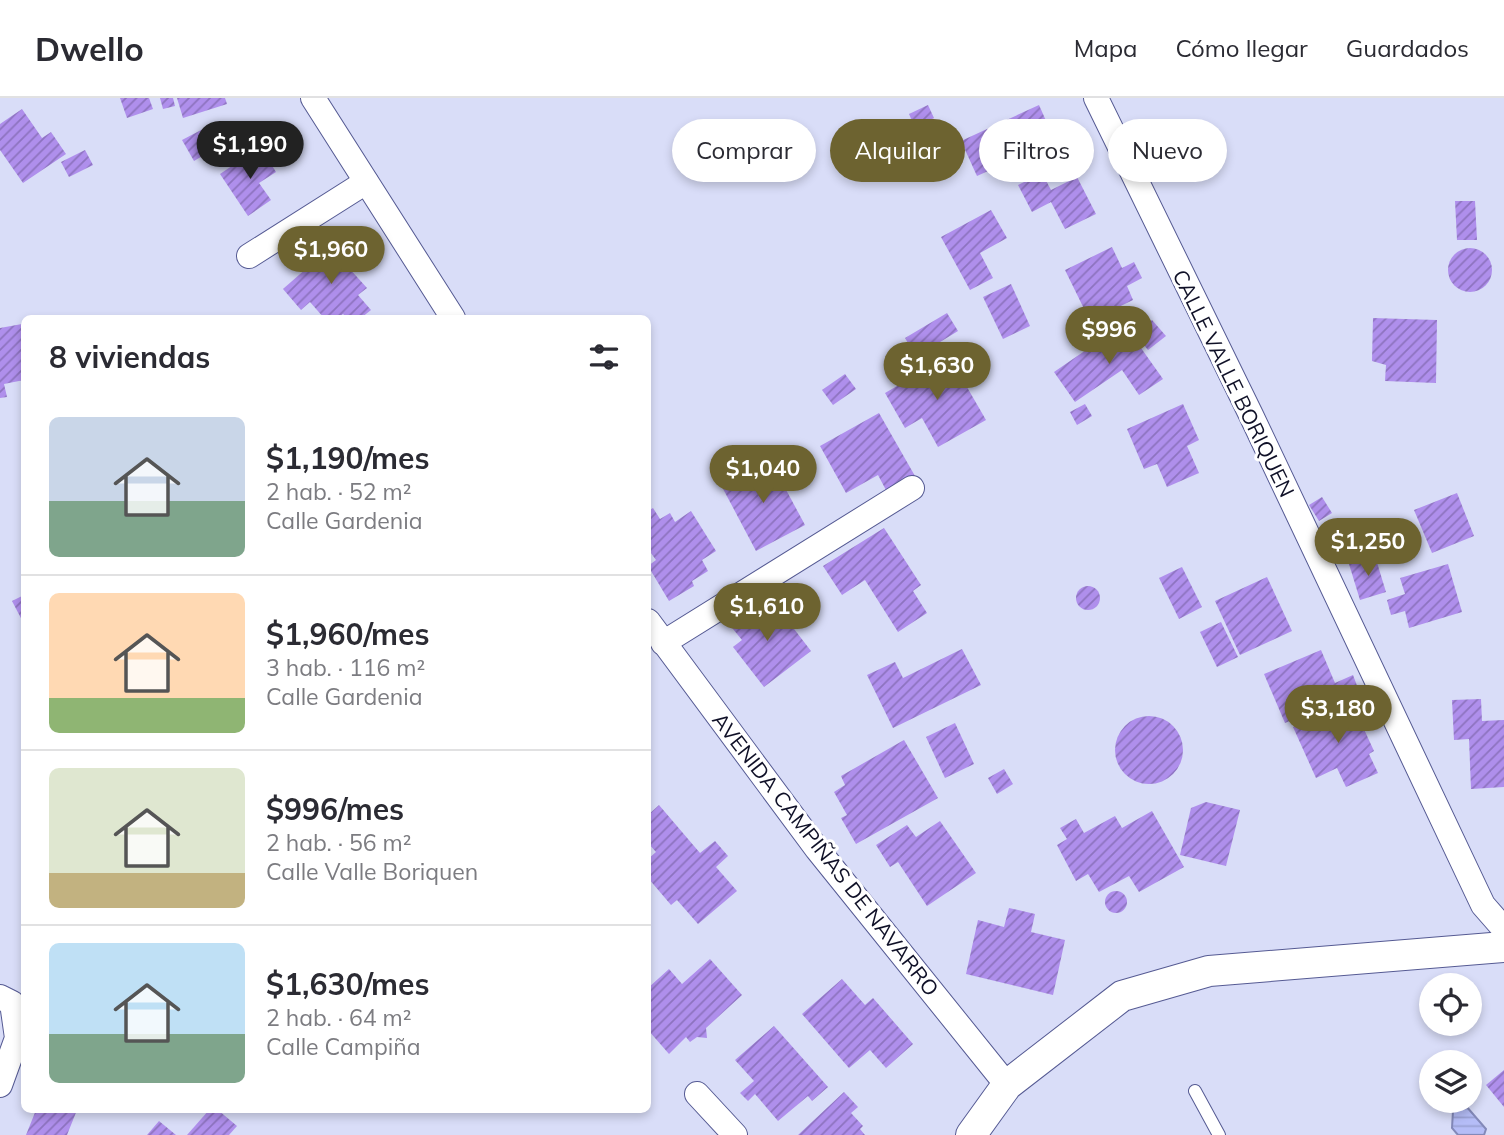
<!DOCTYPE html>
<html lang="es">
<head>
<meta charset="utf-8">
<style>
	:root { --surface:#fff; --page:#f2f2f3; --text:#2b2b33; --muted:#7c7c81; --line:#e1e1e2; --accent:#6d6330 }
	body { margin:0; font-family:Mulish,sans-serif; background:var(--page); color:var(--text); height:100vh; display:flex; flex-direction:column; font-size:26px; white-space:nowrap }
	* { box-sizing:border-box; margin:0 }
	p { font-size:23px; color:var(--muted) }
	.icon { flex:none; width:38px; height:38px; fill:none; stroke:currentColor; stroke-width:2; stroke-linecap:round; stroke-linejoin:round }
	.map { position:relative; flex:1; overflow:hidden }
	.panel { position:absolute; left:21px; top:217px; width:630px; height:798px; display:flex; flex-direction:column; background:var(--surface); border-radius:10px; box-shadow:0 4px 10px #0003 }
	.panel>* { flex:none }
	.banner { position:absolute; left:672px; top:21px; width:665px; height:63px; display:flex; gap:14px }
	.tools { position:absolute; left:1419px; top:875px; display:grid; gap:14px }
	.tools a { display:grid; place-items:center; width:63px; height:63px; border-radius:50%; background:var(--surface); box-shadow:0 4px 10px #0003; font-size:35px }
	.price { position:absolute; translate:-50% -60px; padding:0 16px; border-radius:24px; background:var(--accent); color:#fff; font-size:23px; line-height:46px; filter:drop-shadow(0 2px 4px #0008) }
	.price::after { content:''; position:absolute; left:50%; top:42px; width:21px; height:16px; margin-left:-10px; background:inherit; clip-path:polygon(0 0,100% 0,50% 100%) }
	.price.selected { background:#222; color:#fff }
	ul { padding:0; list-style:none }
	li { display:flex; align-items:center; gap:21px; height:175px; padding:0 28px }
	li+li { border-top:2px solid var(--line) }
	li span { display:grid; place-items:center; flex:none; width:196px; height:140px; border-radius:10px; color:#555 }
	li>.icon { margin-inline-start:auto }
	span .icon { width:84px; height:84px; fill:#fffc; stroke-width:1 }
	li b { font-size:30px }
	h2 { display:flex; justify-content:space-between; align-items:center; height:84px; padding:0 28px; font-size:30px }
	.chip { padding:0 24px; border-radius:32px; background:var(--surface); box-shadow:0 4px 10px #0003; font-size:24px; line-height:63px }
	.chip.selected { background:var(--accent); color:#fff }
	header { display:flex; align-items:center; gap:42px; box-sizing:border-box; height:98px; padding:0 35px; background:var(--surface); border-bottom:2px solid var(--line) }
	header strong { font-size:33px }
	nav { display:flex; gap:38px; margin-inline-start:auto; font-size:24px }
	.map>svg:first-child { display:block }
</style>
</head>
<body>
<header>
<strong>Dwello</strong>
<nav><a>Mapa</a><a>Cómo llegar</a><a>Guardados</a></nav>
</header>
<div class="map">
<svg width="1504" height="1037" viewBox="0 0 1504 1037">
	<defs>
		<pattern id="water-rules" width="6" height="5" patternUnits="userSpaceOnUse" patternTransform="scale(1.75)"><rect width="6" height="5" fill="#b5bdf7"/><path d="M0 2.5h6" fill="none" stroke="#9aa1d4"/></pattern>
		<pattern id="building-hatch" width="6" height="6" patternUnits="userSpaceOnUse" patternTransform="scale(1.75)"><rect width="6" height="6" fill="#af8fec"/><path d="M-1 1l2-2M0 6l6-6M5 7l2-2" fill="none" stroke="#8d73bf"/></pattern>
	</defs>
	<rect width="100%" height="100%" fill="#d9ddf8"/>
	<path fill="url(#water-rules)" stroke="#8389b9" stroke-width="2" d="M1466 1008 1486 1031 1484 1037H1458L1452 1030 1453 1013Z"/>
	<g fill="url(#building-hatch)">
		<path d="M120 0H149L153 11 127 20Z"/>
		<path d="M160 0H173L175 8 163 11Z"/>
		<path d="M177 0H225L227 6 183 20Z"/>
		<path d="M928 7 934 20 915 30 909 16Z"/>
		<path d="M1039 7 1055 43 977 78 961 43Z"/>
		<path d="M22 11 42 40 51 34 66 56 23 85 0 52V26Z"/>
		<path d="M946 25 952 37 931 48 925 35Z"/>
		<path d="M205 30 216 50 194 63 182 42Z"/>
		<path d="M260 49 276 74 259 85 271 102 248 118 220 76Z"/>
		<path d="M85 52 93 67 69 79 61 64Z"/>
		<path d="M1042 75 1051 92 1077 79 1096 116 1065 131 1051 104 1032 114 1018 87Z"/>
		<path d="M1455 103H1475L1477 142H1457Z"/>
		<path d="M991 112 1007 140 980 155 993 180 970 192 941 139Z"/>
		<path d="M340 141 357 160 348 169 367 190 358 197 371 212 361 220H347L343 216 338 220H324L310 204 301 212 283 191Z"/>
		<path d="M1112 149 1122 170 1134 164 1142 180 1127 188 1133 202 1090 223 1065 172Z"/>
		<circle cx="1470" cy="172" r="22"/>
		<path d="M1011 186 1030 228 1003 241 983 199Z"/>
		<path d="M947 215 958 233 927 252 932 260 921 267 905 240Z"/>
		<path d="M1373 220 1437 222 1436 285 1385 283 1386 267 1372 263Z"/>
		<path d="M1152 222 1166 238 1148 252 1135 236Z"/>
		<path d="M22 226 24 282 4 286 7 299 0 300V230Z"/>
		<path d="M1124 226 1163 281 1139 297 1122 272 1075 304 1054 274Z"/>
		<path d="M949 258 986 322 938 349 922 320 905 330 885 295Z"/>
		<path d="M845 276 856 291 833 307 822 292Z"/>
		<path d="M1085 306 1092 318 1077 327 1070 314Z"/>
		<path d="M1183 306 1199 342 1187 348 1199 375 1167 389 1157 366 1144 371 1127 331Z"/>
		<path d="M879 315 915 378 887 394 878 377 846 395 820 348Z"/>
		<path d="M770 362 805 427 756 453 721 387Z"/>
		<path d="M1457 395 1474 438 1432 455 1414 412Z"/>
		<path d="M1322 399 1332 415 1319 423 1309 407Z"/>
		<path d="M653 410 660 421 670 415 675 424 691 413 716 453 702 462 708 473 692 483 694 488 669 503 648 468 656 462 648 451V413Z"/>
		<path d="M884 430 921 487 913 493 927 515 898 534 865 482 842 497 823 468Z"/>
		<path d="M1375 458 1386 494 1360 502 1349 466Z"/>
		<path d="M1448 466 1462 514 1409 530 1405 513 1391 517 1387 502 1405 496 1400 480Z"/>
		<path d="M1182 469 1202 509 1179 521 1159 480Z"/>
		<path d="M1267 479 1292 533 1240 557 1215 503Z"/>
		<circle cx="1088" cy="500" r="12"/>
		<path d="M24 497V526L12 503Z"/>
		<path d="M755 504 770 522 781 514 811 553 764 589 733 549 742 542 728 525Z"/>
		<path d="M1221 524 1238 559 1217 569 1200 534Z"/>
		<path d="M962 551 981 587 893 630 867 577 895 564 903 580Z"/>
		<path d="M1321 552 1335 585 1353 577 1359 593 1285 625 1264 576Z"/>
		<path d="M1481 601 1482 623 1504 622V689L1471 691 1469 641 1454 642 1452 602Z"/>
		<path d="M1351 603 1374 653 1369 656 1378 675 1346 689 1337 670 1316 680 1293 629Z"/>
		<circle cx="1149" cy="652" r="34"/>
		<path d="M955 625 974 666 945 680 926 639Z"/>
		<path d="M904 642 938 700 856 746 841 720 847 717 834 694 845 687 841 678Z"/>
		<path d="M1004 671 1013 686 997 696 988 680Z"/>
		<path d="M1206 704 1240 712 1226 768 1180 757 1191 710Z"/>
		<path d="M659 707 700 755 715 743 728 758 716 769 737 793 698 826 677 802 671 807 648 780V761L656 754 648 745V717Z"/>
		<path d="M1152 713 1184 769 1139 794 1129 778 1099 794 1088 776 1076 783 1057 747 1067 741 1060 730 1076 721 1084 735 1115 718 1122 730Z"/>
		<path d="M940 723 976 775 927 808 898 764 890 769 876 747 907 727 916 739Z"/>
		<circle cx="1116" cy="804" r="11"/>
		<path d="M1009 810 1035 816 1031 834 1065 842 1053 897 966 876 978 822 1004 829Z"/>
		<path d="M710 861 742 897 706 930 707 940 697 939 690 944 686 939 669 956 648 932V890L669 871 682 886Z"/>
		<path d="M842 881 865 907 873 900 913 946 886 970 870 952 849 970 802 916Z"/>
		<path d="M774 928 828 989 812 1003 808 998 778 1023 755 996 748 1003 740 995 754 983 735 962Z"/>
		<path d="M1504 972V1009L1486 987Z"/>
		<path d="M844 994 858 1009 851 1015 863 1028 860 1031 865 1037H798Z"/>
		<path d="M36 1012H77L67 1037H26Z"/>
		<path d="M209 1012H218L237 1028 229 1037H187Z"/>
		<path d="M159 1023 176 1037H147Z"/>
	</g>
	<g fill="none" stroke-linecap="round" stroke-linejoin="round">
		<defs>
			<path id="service" d="M1195 993 1219 1037"/>
			<g id="minor">
				<path d="M313 0 453 220"/>
				<path d="M1096 0 1251 317 1483 807 1504 831"/>
				<path d="M249 158 366 84"/>
				<path d="M648 523 817 751 1007 987"/>
				<path d="M663 545 912 390"/>
				<path d="M0 899 12 905 17 940 0 987"/>
				<path d="M697 996 735 1037"/>
			</g>
			<path id="tertiary" d="M971 1037 1007 987 1122 898 1209 873 1504 849"/>
		</defs>
		<use href="#service" stroke="#555a93" stroke-width="14"/>
		<use href="#minor" stroke="#555a93" stroke-width="26"/>
		<use href="#tertiary" stroke="#555a93" stroke-width="32"/>
		<use href="#service" stroke="#fff" stroke-width="12"/>
		<use href="#minor" stroke="#fff" stroke-width="24"/>
		<use href="#tertiary" stroke="#fff" stroke-width="30"/>
	</g>
	<g text-anchor="middle" dominant-baseline="central" stroke-width="6" stroke-linejoin="round" paint-order="stroke">
		<g font-size="21" fill="#0f1027" stroke="#fff">
			<text transform="translate(1234 285) rotate(64)">CALLE VALLE BORIQUEN</text>
			<text transform="translate(826 756) rotate(52)">AVENIDA CAMPIÑAS DE NAVARRO</text>
		</g>
	</g>
</svg>
<div class="tools">
<a><svg class="icon" aria-label="locate" viewBox="0 0 24 24"><circle cx="12" cy="12" r="6"/><path d="M12 2v4M12 18v4M2 12h4M18 12h4"/></svg></a>
<a><svg class="icon" aria-label="layers" viewBox="0 0 24 24"><path d="M12 4l9 5-9 5-9-5zM3 14l9 5 9-5"/></svg></a>
</div>
<b class="price selected" style="left:250px;top:83px">$1,190</b>
<b class="price" style="left:331px;top:188px">$1,960</b>
<b class="price" style="left:1109px;top:268px">$996</b>
<b class="price" style="left:937px;top:304px">$1,630</b>
<b class="price" style="left:763px;top:407px">$1,040</b>
<b class="price" style="left:1368px;top:480px">$1,250</b>
<b class="price" style="left:767px;top:545px">$1,610</b>
<b class="price" style="left:1338px;top:647px">$3,180</b>
<div class="banner">
<a class="chip">Comprar</a>
<a class="chip selected">Alquilar</a>
<a class="chip">Filtros</a>
<a class="chip">Nuevo</a>
</div>
<section class="panel">
<h2>8 viviendas<svg class="icon" aria-label="filters" viewBox="0 0 24 24"><path d="M4 7h16M4 17h16"/><circle cx="9" cy="7" r="2"/><circle cx="15" cy="17" r="2"/></svg></h2>
<ul>
<li><span style="background:linear-gradient(#c9d6e8 60%,#7fa58c 0)"><svg class="icon" aria-label="home" viewBox="0 0 24 24"><path d="M3 11l9-7 9 7M6 9v11h12V9"/></svg></span><div><b>$1,190/mes</b><p>2 hab. · 52 m²</p><p>Calle Gardenia</p></div></li>
<li><span style="background:linear-gradient(#ffd9b3 75%,#8fb573 0)"><svg class="icon" aria-label="home" viewBox="0 0 24 24"><path d="M3 11l9-7 9 7M6 9v11h12V9"/></svg></span><div><b>$1,960/mes</b><p>3 hab. · 116 m²</p><p>Calle Gardenia</p></div></li>
<li><span style="background:linear-gradient(#dfe7d0 75%,#c2b280 0)"><svg class="icon" aria-label="home" viewBox="0 0 24 24"><path d="M3 11l9-7 9 7M6 9v11h12V9"/></svg></span><div><b>$996/mes</b><p>2 hab. · 56 m²</p><p>Calle Valle Boriquen</p></div></li>
<li><span style="background:linear-gradient(#bfe0f5 65%,#7fa58c 0)"><svg class="icon" aria-label="home" viewBox="0 0 24 24"><path d="M3 11l9-7 9 7M6 9v11h12V9"/></svg></span><div><b>$1,630/mes</b><p>2 hab. · 64 m²</p><p>Calle Campiña</p></div></li>
</ul>
</section>
</div>
</body>
</html>
